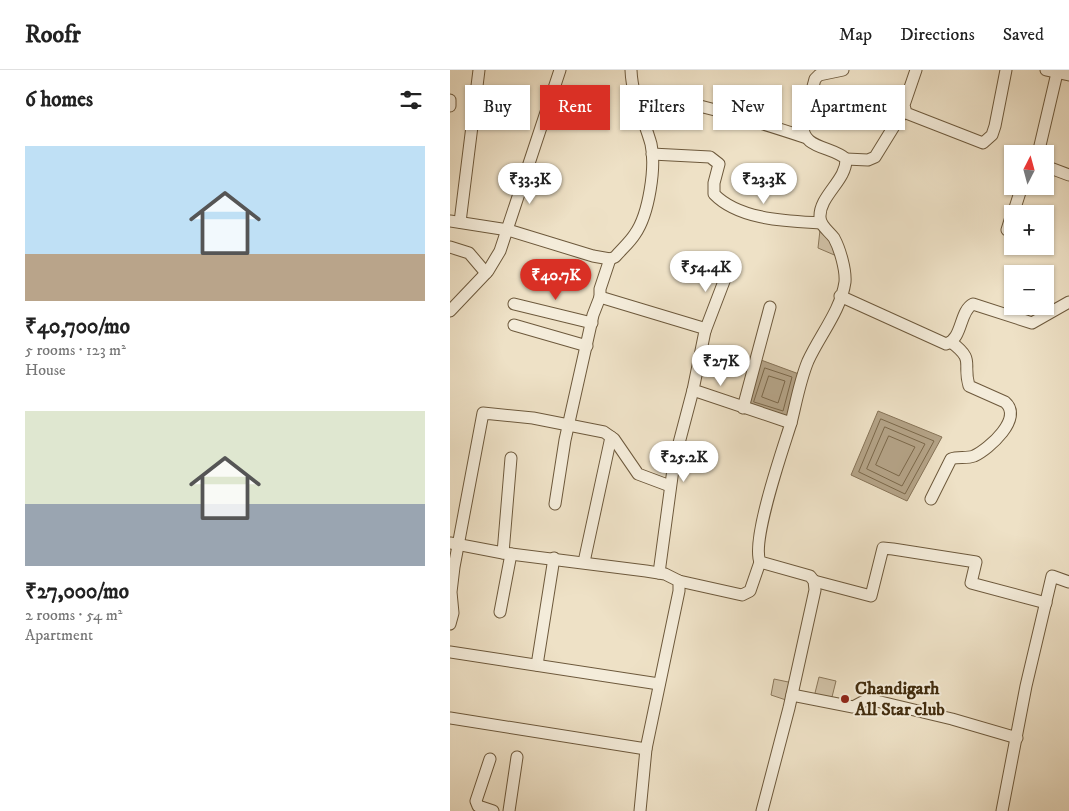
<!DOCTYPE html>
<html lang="en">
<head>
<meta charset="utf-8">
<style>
	:root { --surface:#fff; --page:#f2f2f2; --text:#222; --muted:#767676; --line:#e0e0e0; --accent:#d93025 }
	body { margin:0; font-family:"IM FELL DW Pica",serif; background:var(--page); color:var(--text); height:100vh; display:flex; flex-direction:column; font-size:19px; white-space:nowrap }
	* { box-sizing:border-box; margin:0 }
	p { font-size:16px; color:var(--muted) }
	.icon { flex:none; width:28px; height:28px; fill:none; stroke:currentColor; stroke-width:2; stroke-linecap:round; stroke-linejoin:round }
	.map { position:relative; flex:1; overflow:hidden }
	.details { display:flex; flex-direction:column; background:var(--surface); width:450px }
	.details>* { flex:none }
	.hud { position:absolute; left:15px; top:15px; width:475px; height:45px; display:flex; gap:10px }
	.needle { width:32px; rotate:6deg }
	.buttons { position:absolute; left:554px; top:75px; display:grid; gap:10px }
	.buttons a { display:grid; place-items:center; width:50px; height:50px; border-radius:0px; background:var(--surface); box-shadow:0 1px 4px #0004; font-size:25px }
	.price { position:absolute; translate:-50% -42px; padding:0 11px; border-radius:18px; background:#fff; color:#222; font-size:16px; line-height:32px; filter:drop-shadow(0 1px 2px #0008) }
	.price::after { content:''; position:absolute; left:50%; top:30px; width:15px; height:11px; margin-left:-8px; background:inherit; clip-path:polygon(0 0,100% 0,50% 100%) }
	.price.on { background:var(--accent); color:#fff }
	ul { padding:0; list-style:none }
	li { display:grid; align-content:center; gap:10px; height:265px; padding:0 25px }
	li span { display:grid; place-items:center; height:155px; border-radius:0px; color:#555 }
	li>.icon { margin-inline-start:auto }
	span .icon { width:90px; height:90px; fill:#fffc; stroke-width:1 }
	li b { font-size:21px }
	h2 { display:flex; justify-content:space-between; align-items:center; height:60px; padding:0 25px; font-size:21px }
	.tag { padding:0 18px; border-radius:0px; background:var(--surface); box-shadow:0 1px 4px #0004; font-size:18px; line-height:45px }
	.tag.on { background:var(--accent); color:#fff }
	header { display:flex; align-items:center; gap:30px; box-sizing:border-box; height:70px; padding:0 25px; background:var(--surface); border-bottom:1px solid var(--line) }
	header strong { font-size:24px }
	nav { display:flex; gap:28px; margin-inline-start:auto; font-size:18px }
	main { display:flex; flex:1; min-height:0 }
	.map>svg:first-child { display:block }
</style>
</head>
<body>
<header>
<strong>Roofr</strong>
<nav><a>Map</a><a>Directions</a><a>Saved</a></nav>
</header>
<main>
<section class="details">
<h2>6 homes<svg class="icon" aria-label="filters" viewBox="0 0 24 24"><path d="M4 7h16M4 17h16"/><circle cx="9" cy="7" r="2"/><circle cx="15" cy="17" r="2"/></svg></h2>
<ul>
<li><span style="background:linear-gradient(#bfe0f5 70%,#b9a48a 0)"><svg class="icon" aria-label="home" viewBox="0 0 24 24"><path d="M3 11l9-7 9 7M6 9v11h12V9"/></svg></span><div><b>₹40,700/mo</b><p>5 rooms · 123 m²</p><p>House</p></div></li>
<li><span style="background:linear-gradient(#dfe7d0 60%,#9aa5b1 0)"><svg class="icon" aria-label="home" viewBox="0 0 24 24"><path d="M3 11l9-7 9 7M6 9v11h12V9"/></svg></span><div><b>₹27,000/mo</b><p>2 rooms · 54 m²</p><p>Apartment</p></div></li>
</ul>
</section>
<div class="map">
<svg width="619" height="741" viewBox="0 0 619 741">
	<rect width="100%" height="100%" fill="#eee1c6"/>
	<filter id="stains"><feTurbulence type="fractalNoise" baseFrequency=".004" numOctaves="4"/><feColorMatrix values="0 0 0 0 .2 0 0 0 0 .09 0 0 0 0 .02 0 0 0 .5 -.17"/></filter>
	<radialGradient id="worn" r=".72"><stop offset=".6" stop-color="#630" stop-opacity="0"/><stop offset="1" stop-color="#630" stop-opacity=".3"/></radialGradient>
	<g fill="#d1c2a7" stroke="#8a775a">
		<path d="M376 159 389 187 368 178 370 160Z"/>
		<path d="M369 607 386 611 381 631 364 627Z"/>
		<path d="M324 609 343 613 339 631 321 625Z"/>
	</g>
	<g fill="#b4a387" stroke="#867357">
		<path d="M311 290 349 304 337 348 297 336Z"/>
		<path d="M428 341 492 367 457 431 401 405Z"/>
	</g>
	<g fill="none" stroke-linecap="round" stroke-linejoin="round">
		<g stroke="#7b684a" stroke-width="1">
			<path d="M315 298 342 307 333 341 304 332Z"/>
			<path d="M319 306 335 311 328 333 312 327Z"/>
			<path d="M431 349 484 371 455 424 409 402Z"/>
			<path d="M435 357 475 374 452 416 417 399Z"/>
			<path d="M439 366 465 377 449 406 426 395Z"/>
		</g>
		<defs>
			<g id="minor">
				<path d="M466 0 454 35 456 43 533 73 542 65 545 56 556 0"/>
				<path d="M596 0 619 5"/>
				<path d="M184 23C245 32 296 48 354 67"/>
				<path d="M0 30V36"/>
				<path d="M202 84 260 87 269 94 264 113V124C289 150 337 151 370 153"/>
				<path d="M588 84 607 3"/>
				<path d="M396 89 418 90 425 87 454 40"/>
				<path d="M595 96 619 105"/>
				<path d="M563 144 572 116"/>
				<path d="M0 151 58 160 143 186 160 189 165 187C172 179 180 172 185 164 199 144 206 97 201 74 194 49 182 27 181 0"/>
				<path d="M10 152 29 0"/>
				<path d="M557 160 562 144"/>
				<path d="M0 177 19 183 36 203"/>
				<path d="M160 189 150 219V227L253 258 255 261 243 320 341 353"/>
				<path d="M390 226 496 274C513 269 509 241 523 234L582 253 619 232"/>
				<path d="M64 234 142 253"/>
				<path d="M0 241 38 201 50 181 110 0"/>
				<path d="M64 255 137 276"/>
				<path d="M255 261 281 193"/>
				<path d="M293 338 320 237"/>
				<path d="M481 429 501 389C508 386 516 389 524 386 539 379 574 348 555 332L519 316C512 292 526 291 501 272"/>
				<path d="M105 434 115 370 143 245 150 227"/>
				<path d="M0 473 53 483 196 501 215 504 229 511V521L196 679 190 741"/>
				<path d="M53 483 61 388"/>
				<path d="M134 492 161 367"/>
				<path d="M209 503 224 392 243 320"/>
				<path d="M229 511 292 525 300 521 310 492"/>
				<path d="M364 511 421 526 433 478 443 479 526 492 521 513 596 533"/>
				<path d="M50 542 61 484"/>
				<path d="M0 554 3 543 1 522 4 497 33 343 83 348 154 362 164 369 188 404 220 416"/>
				<path d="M0 582 209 614"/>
				<path d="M87 595 104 488"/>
				<path d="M342 625 403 637 418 629 502 649 567 668"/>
				<path d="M0 648 196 679"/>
				<path d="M40 689 26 731 28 736 43 741"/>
				<path d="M59 741 67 687"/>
				<path d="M312 741 339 638 365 520 364 511 360 506 310 492C301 470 333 379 341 353 346 333 350 310 358 291 370 265 391 240 395 212 396 200 390 179 384 168 379 161 370 156 370 147 369 126 397 110 396 89 382 76 351 79 353 54L365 9 369 5 393 0"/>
				<path d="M552 741 576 616 602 506 619 512"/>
			</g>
		</defs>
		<use href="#minor" stroke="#6d593c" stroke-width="13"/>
		<use href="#minor" stroke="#f4ecda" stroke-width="11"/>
	</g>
	<circle fill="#8f2418" stroke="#f4ecda" stroke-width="2" cx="395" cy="629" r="5"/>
	<g text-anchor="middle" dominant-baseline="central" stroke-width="4" stroke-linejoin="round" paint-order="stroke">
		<g font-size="18" font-weight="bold" fill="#422c0e" stroke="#f4ecda" text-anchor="start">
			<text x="405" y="619">Chandigarh<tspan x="405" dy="21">All Star club</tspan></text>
		</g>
	</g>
	<rect width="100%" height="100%" filter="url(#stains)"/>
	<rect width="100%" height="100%" fill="url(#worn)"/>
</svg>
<div class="buttons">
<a><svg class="needle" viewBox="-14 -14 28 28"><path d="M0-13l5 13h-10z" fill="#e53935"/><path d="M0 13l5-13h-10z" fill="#767676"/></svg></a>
<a>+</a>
<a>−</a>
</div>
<b class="price" style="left:80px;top:135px">₹33.3K</b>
<b class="price" style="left:314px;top:135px">₹23.3K</b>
<b class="price" style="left:256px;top:223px">₹54.4K</b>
<b class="price on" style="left:106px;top:231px">₹40.7K</b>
<b class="price" style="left:271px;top:317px">₹27K</b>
<b class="price" style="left:234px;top:413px">₹25.2K</b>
<div class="hud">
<a class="tag">Buy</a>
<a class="tag on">Rent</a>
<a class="tag">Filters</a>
<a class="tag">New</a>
<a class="tag">Apartment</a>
</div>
</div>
</main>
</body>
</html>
